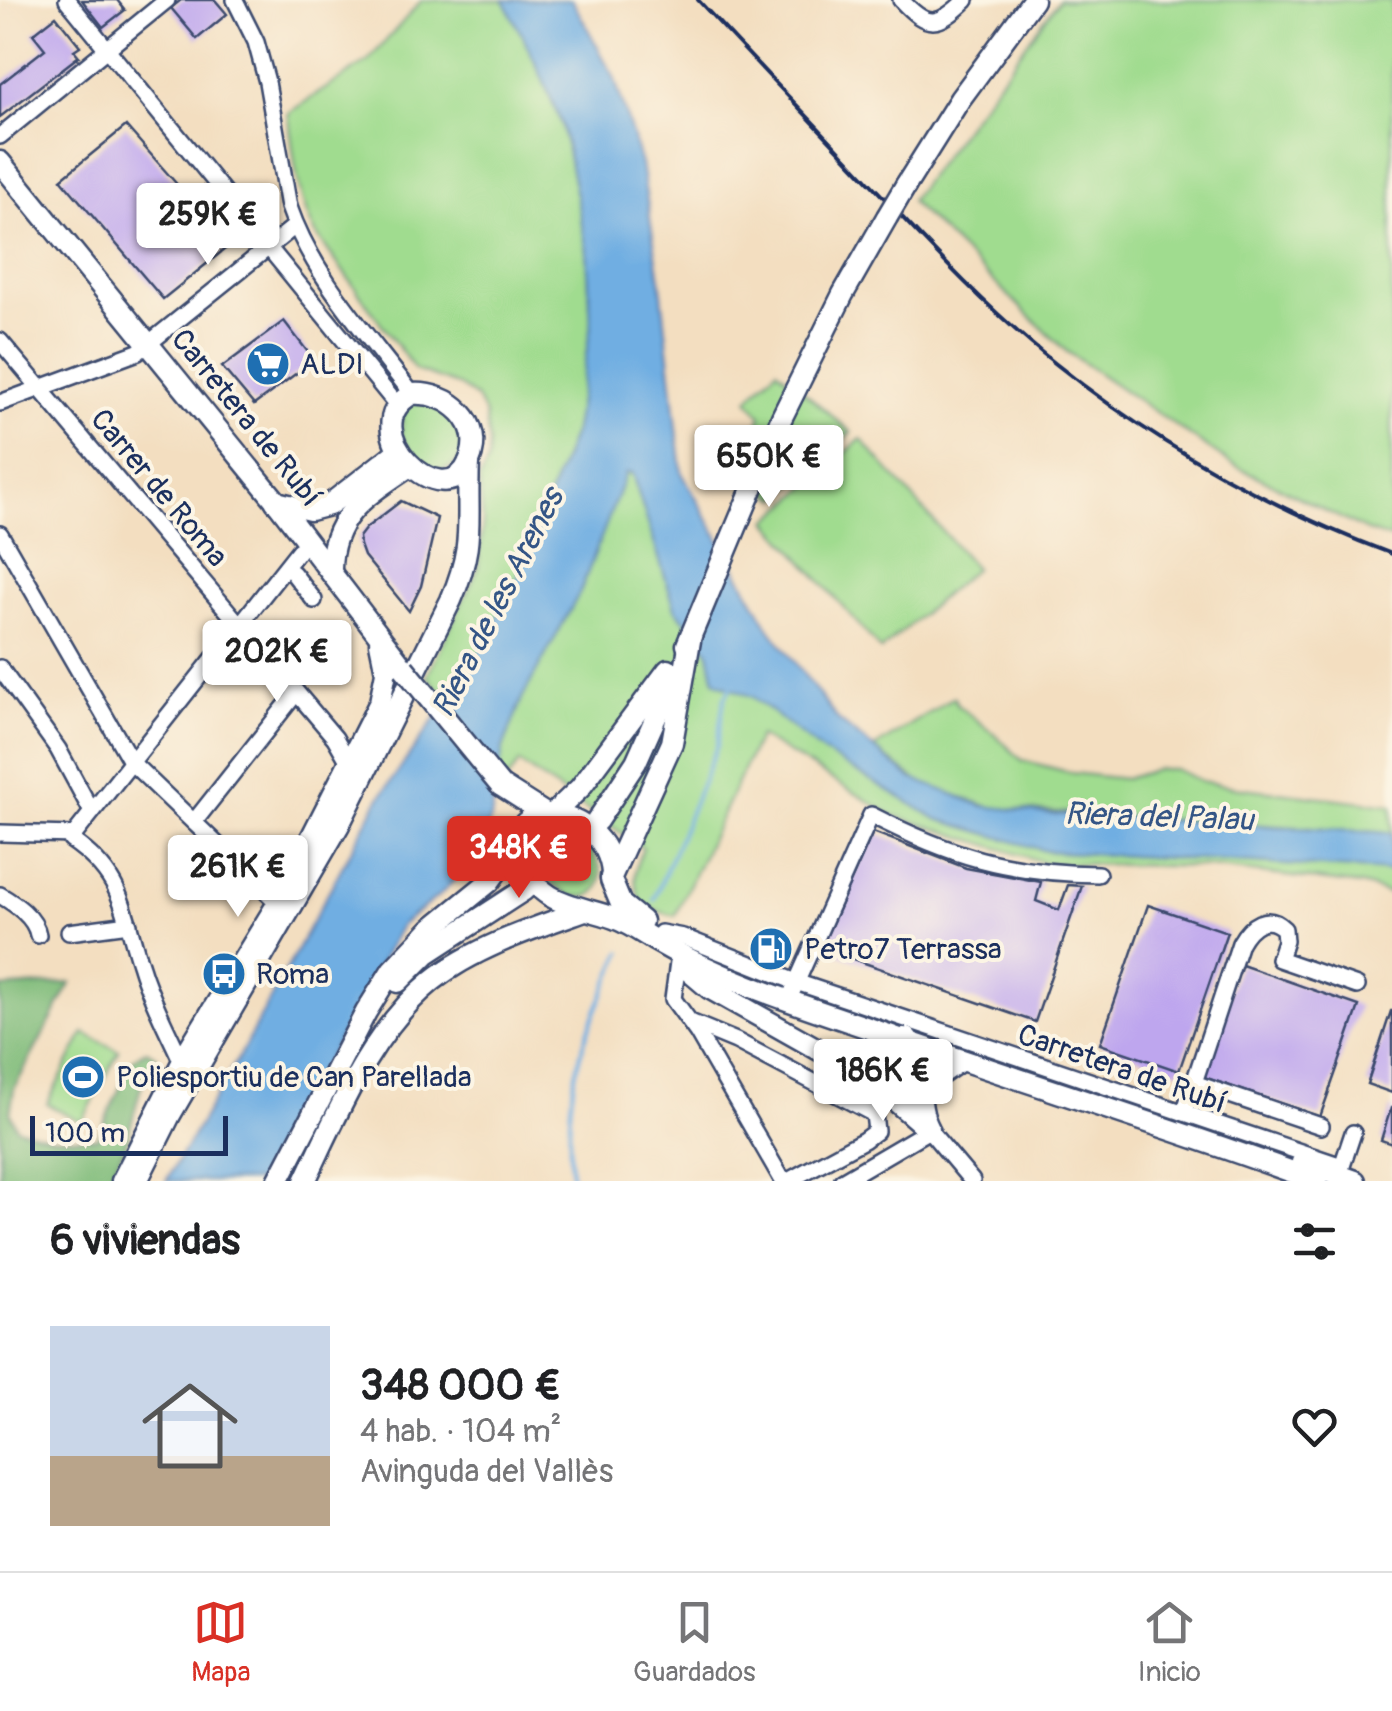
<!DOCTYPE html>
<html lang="es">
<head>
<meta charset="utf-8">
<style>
	:root { --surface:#fff; --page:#f6f6f6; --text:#202124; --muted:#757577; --line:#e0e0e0; --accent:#d93025 }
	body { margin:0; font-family:Pangolin,sans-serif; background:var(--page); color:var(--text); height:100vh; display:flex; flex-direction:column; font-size:38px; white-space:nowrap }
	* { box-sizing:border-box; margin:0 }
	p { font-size:32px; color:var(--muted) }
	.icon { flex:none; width:55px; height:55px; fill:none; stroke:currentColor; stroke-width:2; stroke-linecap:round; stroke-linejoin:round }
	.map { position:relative; height:1181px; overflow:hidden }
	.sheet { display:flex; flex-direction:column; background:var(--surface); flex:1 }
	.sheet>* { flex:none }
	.scale { position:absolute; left:30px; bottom:25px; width:198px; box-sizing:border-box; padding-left:10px; border:5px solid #1b2f5e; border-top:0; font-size:28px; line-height:35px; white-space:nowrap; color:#1b2f5e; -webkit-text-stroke:8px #fcf5e5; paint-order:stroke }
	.price { position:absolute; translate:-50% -85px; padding:0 22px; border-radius:10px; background:#fff; color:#222; font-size:32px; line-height:65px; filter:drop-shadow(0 2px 5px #0008) }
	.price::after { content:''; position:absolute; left:50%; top:60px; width:30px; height:22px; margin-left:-15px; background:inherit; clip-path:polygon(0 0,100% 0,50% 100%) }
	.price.current { background:var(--accent); color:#fff }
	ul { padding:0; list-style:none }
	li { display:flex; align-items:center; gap:30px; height:250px; padding:0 50px }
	li span { display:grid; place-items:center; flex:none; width:280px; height:200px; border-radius:0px; color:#555 }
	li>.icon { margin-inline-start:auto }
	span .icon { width:120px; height:120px; fill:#fffc; stroke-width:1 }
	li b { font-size:42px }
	h2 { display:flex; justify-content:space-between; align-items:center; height:120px; padding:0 50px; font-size:42px }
	.tabs { display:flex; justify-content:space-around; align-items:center; height:140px; border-top:2px solid var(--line); background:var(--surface); font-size:28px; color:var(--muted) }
	.tabs a { display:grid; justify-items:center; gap:5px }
	.tabs .current { color:var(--accent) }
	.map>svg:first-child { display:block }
</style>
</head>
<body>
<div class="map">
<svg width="1392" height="1181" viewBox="0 0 1392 1181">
	<rect width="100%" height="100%" fill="#fcf5e5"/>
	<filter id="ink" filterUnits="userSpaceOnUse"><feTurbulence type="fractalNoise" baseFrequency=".01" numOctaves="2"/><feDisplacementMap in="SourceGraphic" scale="20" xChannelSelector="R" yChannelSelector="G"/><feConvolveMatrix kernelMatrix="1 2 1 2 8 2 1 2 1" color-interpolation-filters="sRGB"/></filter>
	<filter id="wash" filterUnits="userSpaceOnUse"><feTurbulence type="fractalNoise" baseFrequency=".0048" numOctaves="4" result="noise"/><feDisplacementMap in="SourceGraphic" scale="40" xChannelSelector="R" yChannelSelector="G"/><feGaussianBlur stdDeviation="2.25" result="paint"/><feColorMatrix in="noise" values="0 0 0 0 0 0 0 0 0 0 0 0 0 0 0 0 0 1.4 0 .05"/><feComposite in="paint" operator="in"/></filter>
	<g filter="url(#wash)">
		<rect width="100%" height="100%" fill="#f3dec0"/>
		<g fill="#a0dc8f" stroke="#5e8676" stroke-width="2.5">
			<path d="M422 0H504L536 63 562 125 587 250 591 324 574 431 518 577 473 664 448 700 427 676 478 569 483 521 479 480 488 461 489 443 485 414 476 398 460 386 415 370 316 234C296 198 294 153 288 113L368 61Z"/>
			<path d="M1059 0H1392V539L1367 531 1230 463 1066 351 910 201Z"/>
			<path d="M777 369 851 432 778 498 737 477 761 416 748 399Z"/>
			<path d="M413 402 445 407C451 415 460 424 463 434 470 461 443 482 420 462 413 455 407 444 401 436L403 411Z"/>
			<path d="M861 439 975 568 881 650 768 521Z"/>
			<path d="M632 472 675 608 709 652 715 681 753 697 1046 851 1383 869 1392 871V894L1361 885 1208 867 1046 863 892 815 759 736 675 916 643 907C633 884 632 871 643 848L519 763 493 801 503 748 522 698 580 592 625 474Z"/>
			<path d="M954 697 957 705 991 731 1022 760 1072 773 1125 779 1157 769H1175L1201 781 1234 787 1392 805V833L993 808 920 783 874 748Z"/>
			<path d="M563 825C635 873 590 929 543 874 533 863 528 852 529 838L537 826Z"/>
			<path d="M84 1033 119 1051 82 1122 47 1104Z"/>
		</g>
		<path fill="#80bc7a" stroke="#4e766c" stroke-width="2.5" d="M71 983 14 1089 10 1113 17 1128 52 1137 97 1138 133 1059 147 1050 157 1057 142 1083 126 1144 108 1181H0V988Z"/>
		<path fill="#6faee2" stroke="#456ea0" stroke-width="2.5" d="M504 0H572L614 77 641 164 661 285 682 473 770 629 838 720 911 778 983 806 1052 814 1392 833V871L1046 851 937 819 823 752 753 697 715 681 709 652 675 608 632 473H626L580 592 522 698 503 748 491 819 472 861 441 894 401 925 261 1181H166L239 1057 379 799 473 664 518 577 574 431 591 324 587 250 562 125 536 63Z"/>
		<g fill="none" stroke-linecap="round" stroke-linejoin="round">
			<g stroke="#6faee2" stroke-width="4">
				<path d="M654 900 717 746 724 699 732 685"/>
				<path d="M572 1181C561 1084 583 1038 622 952"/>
			</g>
		</g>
		<g id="blocks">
			<g fill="#bea6ee">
				<path d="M82 0H117L125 10 103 27Z"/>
				<path d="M181 0H215L227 14 197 39 171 8Z"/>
				<path d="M56 16 80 46 74 50 79 56 0 117V84L45 49 33 34Z"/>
				<path d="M126 126 230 245 163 299 61 179Z"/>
				<path d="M284 321 314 360 254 405 222 367Z"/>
				<path d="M401 501 437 518 421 586 409 611 364 556 360 545 359 537 366 528Z"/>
				<path d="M873 832 966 868 1041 882 1036 901 1059 910 1068 885 1082 886 1035 1022 821 948Z"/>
				<path d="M1148 905 1227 932 1179 1071 1100 1044Z"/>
				<path d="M1239 964 1359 1006 1320 1117 1201 1076Z"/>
				<path d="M1391 1011H1392V1093L1367 1084Z"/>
				<path d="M1391 1108H1392V1144L1381 1140Z"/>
			</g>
		</g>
	</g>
	<g filter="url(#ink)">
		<use href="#blocks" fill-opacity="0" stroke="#3b496d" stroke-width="2.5"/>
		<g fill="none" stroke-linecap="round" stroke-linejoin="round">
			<path stroke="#c8bbac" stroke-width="20" stroke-dasharray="20 10" stroke-linecap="butt" d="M524 890 571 851 597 821"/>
			<defs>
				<g id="minor">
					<path d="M67 0 397 405"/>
					<path d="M235 0 256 42 267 82 289 207C313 277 369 336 412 394"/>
					<path d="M901 0C928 29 938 27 966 0"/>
					<path d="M0 136 167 0"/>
					<path d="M0 341 335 738 350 764"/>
					<path d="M0 403 138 352 295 226"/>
					<path d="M0 534 132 763 278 903"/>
					<path d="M293 573 314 600"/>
					<path d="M0 668 58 749 92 812"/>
					<path d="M194 822 296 693"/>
					<path d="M0 833 74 835 71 840C125 877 122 910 141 967 151 1000 168 1031 182 1062"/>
					<path d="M74 835 299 550"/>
					<path d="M0 895C15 904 35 917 38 935"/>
					<path d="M69 932 129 924"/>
					<path d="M661 933 683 937 796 982 1342 1166 1353 1133"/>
					<path d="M678 962 673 999 697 1032 783 1181"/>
					<path d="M793 990 871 815C951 856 1007 873 1098 874"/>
					<path d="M690 1022 736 1041 874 1114 876 1131 864 1140 788 1181"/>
					<path d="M1194 1083 1321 1126"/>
					<path d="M1184 1113 1240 943C1250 925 1267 912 1284 929L1285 941 1279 959 1357 986"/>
					<path d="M842 1181 929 1130 972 1181"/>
				</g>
				<g id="major">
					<path d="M0 162 276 501 404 668"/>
					<path d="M906 185 960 99 1033 0"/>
					<path d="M412 394C449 391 486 423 469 462 445 520 350 428 412 394Z"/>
					<path d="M276 502 310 510 329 505 398 451"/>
					<path d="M331 572C330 516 367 495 410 466"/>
					<path d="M687 645 782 417 843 294 887 217"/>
					<path d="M500 785 544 813"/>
					<path d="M555 812 580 788 668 670"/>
					<path d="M597 821 636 762 676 672"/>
					<path d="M612 873C606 803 495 793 522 861 540 906 575 904 614 918 628 923 641 932 654 940 732 986 815 1009 900 1039 1039 1087 1179 1130 1317 1181"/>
					<path d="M611 877 672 743 691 635"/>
					<path d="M611 880 621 904 642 921"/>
					<path d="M683 966 709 988 869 1078 929 1130"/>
					<path d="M398 982 427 953 524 890"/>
					<path d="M907 1038C927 1065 913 1100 929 1129"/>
					<path d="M871 1078 919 1089 961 1060"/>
					<path d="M1302 1162 1355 1181"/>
					<path d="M122 1181 190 1047 278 903 380 702 386 672 380 643"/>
					<path d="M137 1181 170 1115 339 825 451 600C476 542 466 521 469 462"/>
					<path d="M278 1181 366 1012 392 970 431 929 489 882 519 841"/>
					<path d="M305 1181C338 1112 371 1031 432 981 475 947 534 928 585 910"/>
				</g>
			</defs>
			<use href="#minor" stroke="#3b496d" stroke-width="20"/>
			<use href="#major" stroke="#3b496d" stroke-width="25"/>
			<use href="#minor" stroke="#fff" stroke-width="15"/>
			<use href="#major" stroke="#fff" stroke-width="20"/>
			<path stroke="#1b2f5e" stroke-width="4" d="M698 0C755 62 813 122 870 183 929 246 988 310 1056 364 1157 445 1270 508 1392 554"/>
			<defs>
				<g id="major-bridge">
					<path d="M887 217 906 185"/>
					<path d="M404 668 500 785"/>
				</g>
			</defs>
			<use href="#major-bridge" stroke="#3b496d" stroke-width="25" stroke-linecap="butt"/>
			<use href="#major-bridge" stroke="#fff" stroke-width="20"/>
		</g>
	</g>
	<defs>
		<symbol id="supermarket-disc" viewBox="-11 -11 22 22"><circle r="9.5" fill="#1f6fb2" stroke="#fcf5e5"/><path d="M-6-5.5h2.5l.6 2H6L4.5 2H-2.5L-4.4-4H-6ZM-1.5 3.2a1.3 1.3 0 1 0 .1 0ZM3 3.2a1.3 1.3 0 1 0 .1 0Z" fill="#fff"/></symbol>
		<symbol id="fuel-disc" viewBox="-11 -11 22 22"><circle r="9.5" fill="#1f6fb2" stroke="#fcf5e5"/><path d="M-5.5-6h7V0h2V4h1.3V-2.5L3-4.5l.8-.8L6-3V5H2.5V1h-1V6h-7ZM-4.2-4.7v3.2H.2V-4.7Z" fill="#fff"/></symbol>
		<symbol id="bus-disc" viewBox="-11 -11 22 22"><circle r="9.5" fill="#1f6fb2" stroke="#fcf5e5"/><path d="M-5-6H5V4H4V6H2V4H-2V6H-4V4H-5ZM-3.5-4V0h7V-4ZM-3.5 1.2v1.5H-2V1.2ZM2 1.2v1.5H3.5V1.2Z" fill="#fff"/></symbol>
		<symbol id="stadium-disc" viewBox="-11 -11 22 22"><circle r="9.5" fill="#1f6fb2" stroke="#fcf5e5"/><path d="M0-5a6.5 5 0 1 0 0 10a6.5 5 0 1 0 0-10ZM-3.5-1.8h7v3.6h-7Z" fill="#fff"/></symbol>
	</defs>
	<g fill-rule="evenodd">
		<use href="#supermarket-disc" x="243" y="339" width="50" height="50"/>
		<use href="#fuel-disc" x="746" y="924" width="50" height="50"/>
		<use href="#bus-disc" x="199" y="949" width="50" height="50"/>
		<use href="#stadium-disc" x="58" y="1052" width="50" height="50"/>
	</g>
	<g text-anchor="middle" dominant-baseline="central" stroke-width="8" stroke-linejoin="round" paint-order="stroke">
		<g font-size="30" fill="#1b2f5e" stroke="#fcf5e5" text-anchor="start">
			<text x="300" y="364">ALDI</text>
			<text x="804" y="949">Petro7 Terrassa</text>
			<text x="256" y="974">Roma</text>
			<text x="116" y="1077">Poliesportiu de Can Parellada</text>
		</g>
		<g font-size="30" fill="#1b2f5e" stroke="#fcf5e5">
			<text transform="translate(246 418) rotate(51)">Carretera de Rubí</text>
			<text transform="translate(159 488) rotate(50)">Carrer de Roma</text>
			<text transform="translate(1122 1069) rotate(19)">Carretera de Rubí</text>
		</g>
		<g font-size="32" font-style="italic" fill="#345586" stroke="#fcf5e5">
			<text transform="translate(498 603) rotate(-63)">Riera de les Arenes</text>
			<text transform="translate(1159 817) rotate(2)">Riera del Palau</text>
		</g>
	</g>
</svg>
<div class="scale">100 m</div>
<b class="price" style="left:208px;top:268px">259K €</b>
<b class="price" style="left:769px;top:510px">650K €</b>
<b class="price" style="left:277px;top:705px">202K €</b>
<b class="price current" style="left:519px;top:901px">348K €</b>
<b class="price" style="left:238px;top:920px">261K €</b>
<b class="price" style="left:883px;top:1124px">186K €</b>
</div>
<section class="sheet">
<h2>6 viviendas<svg class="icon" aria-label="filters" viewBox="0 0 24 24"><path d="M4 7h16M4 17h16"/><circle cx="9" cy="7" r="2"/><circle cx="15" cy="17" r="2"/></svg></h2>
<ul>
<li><span style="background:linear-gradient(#c9d6e8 65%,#b9a48a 0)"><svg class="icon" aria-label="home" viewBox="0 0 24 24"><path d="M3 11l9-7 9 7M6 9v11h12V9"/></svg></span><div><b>348 000 €</b><p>4 hab. · 104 m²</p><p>Avinguda del Vallès</p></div><svg class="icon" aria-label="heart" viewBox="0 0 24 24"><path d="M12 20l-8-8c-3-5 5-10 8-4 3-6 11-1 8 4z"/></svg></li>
</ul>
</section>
<nav class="tabs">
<a class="current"><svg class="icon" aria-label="map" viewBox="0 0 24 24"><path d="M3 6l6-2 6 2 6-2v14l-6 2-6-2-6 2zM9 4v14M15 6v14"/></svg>Mapa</a>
<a><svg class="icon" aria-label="saved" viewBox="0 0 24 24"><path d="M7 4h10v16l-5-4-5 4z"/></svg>Guardados</a>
<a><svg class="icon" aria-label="home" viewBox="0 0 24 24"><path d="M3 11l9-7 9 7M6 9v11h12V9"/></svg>Inicio</a>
</nav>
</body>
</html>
